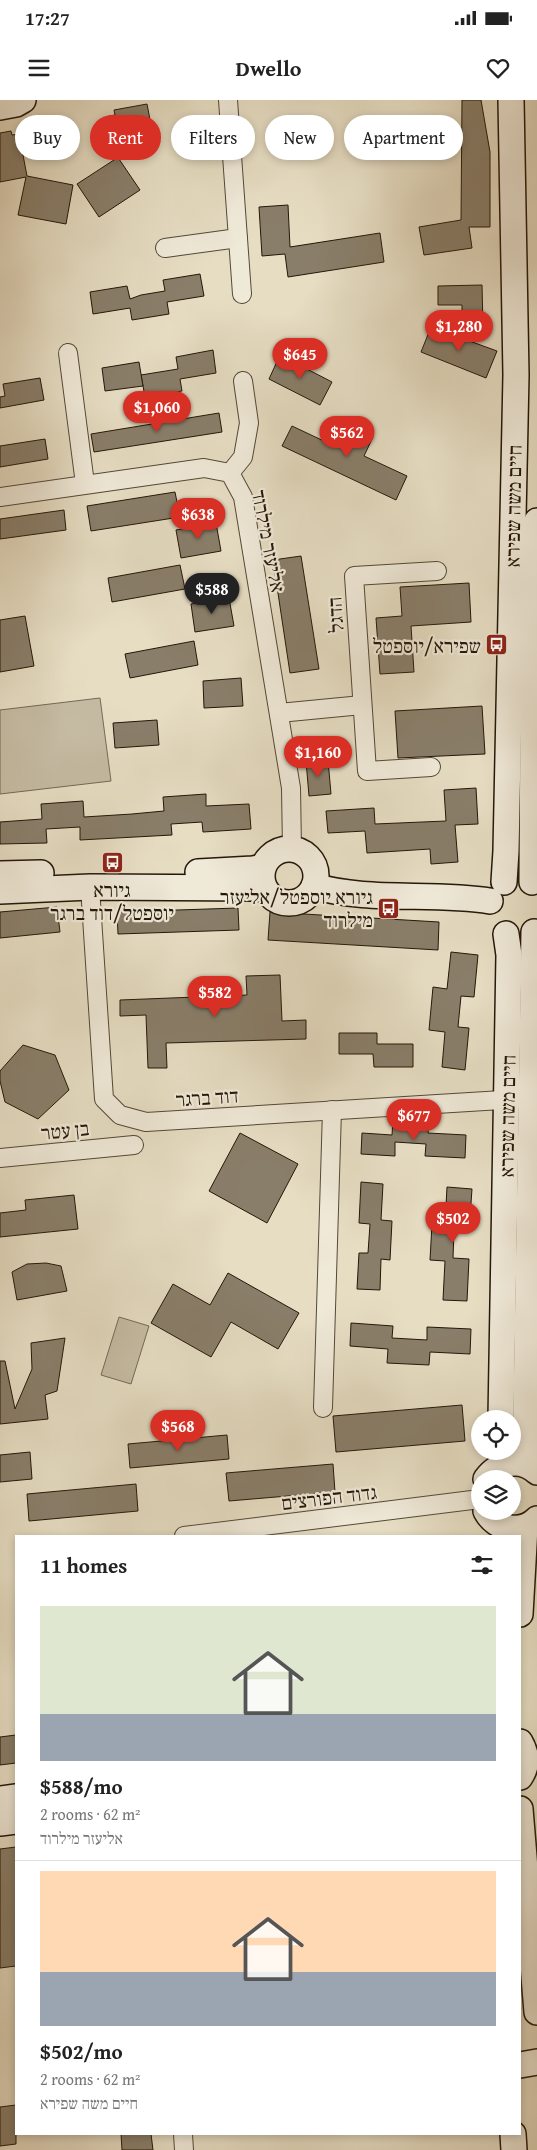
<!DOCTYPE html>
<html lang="en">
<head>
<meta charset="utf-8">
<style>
	:root { --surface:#fff; --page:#f2f2f2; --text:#222; --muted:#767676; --line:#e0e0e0; --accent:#d93025 }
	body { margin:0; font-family:"Gentium Book Plus","Frank Ruhl Libre",serif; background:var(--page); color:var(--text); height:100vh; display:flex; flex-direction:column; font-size:19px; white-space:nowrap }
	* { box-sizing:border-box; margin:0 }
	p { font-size:16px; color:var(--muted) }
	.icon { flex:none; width:28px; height:28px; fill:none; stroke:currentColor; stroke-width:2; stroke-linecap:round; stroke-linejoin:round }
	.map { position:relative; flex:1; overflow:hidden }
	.panel { position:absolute; left:15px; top:1435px; width:506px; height:600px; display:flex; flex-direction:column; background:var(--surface); border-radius:0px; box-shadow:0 2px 8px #0003 }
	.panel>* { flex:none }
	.hud { position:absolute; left:15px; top:15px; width:508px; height:45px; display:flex; gap:10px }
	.fabs { position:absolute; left:471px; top:1310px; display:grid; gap:10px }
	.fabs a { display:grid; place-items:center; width:50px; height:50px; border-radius:50%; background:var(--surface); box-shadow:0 2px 8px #0003; font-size:25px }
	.price { position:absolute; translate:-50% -42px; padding:0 11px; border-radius:18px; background:var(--accent); color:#fff; font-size:16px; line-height:32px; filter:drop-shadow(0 1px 2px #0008) }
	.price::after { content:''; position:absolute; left:50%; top:30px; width:15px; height:11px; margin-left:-8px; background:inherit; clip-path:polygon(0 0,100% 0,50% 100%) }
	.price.selected { background:#222; color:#fff }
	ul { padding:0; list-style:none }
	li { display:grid; align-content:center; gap:10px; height:265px; padding:0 25px }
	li+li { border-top:1px solid var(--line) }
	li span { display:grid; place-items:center; height:155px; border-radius:0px; color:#555 }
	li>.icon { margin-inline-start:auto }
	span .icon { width:90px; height:90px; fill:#fffc; stroke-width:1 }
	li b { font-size:21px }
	h2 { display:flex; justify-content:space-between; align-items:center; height:60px; padding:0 25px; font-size:21px }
	.pill { padding:0 18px; border-radius:22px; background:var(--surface); box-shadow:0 2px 8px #0003; font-size:18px; line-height:45px }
	.pill.selected { background:var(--accent); color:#fff }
	.status { display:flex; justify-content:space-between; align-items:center; height:35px; padding:0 25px; background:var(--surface); direction:ltr }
	.status svg { height:14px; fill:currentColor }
	header { display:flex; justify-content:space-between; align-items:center; height:65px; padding:0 25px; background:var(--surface); font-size:22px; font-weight:800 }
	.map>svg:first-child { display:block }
</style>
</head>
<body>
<div class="status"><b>17:27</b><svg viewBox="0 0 49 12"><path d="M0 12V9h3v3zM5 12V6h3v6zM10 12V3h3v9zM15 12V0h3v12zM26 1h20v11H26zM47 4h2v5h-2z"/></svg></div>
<header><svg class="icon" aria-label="menu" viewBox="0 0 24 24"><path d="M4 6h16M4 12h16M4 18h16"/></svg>Dwello<svg class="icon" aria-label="heart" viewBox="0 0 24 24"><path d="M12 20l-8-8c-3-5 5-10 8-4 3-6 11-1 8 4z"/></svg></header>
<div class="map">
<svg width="537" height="2050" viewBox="0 0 537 2050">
	<rect width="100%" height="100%" fill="#e6ddc3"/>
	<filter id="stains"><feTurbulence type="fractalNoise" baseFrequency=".004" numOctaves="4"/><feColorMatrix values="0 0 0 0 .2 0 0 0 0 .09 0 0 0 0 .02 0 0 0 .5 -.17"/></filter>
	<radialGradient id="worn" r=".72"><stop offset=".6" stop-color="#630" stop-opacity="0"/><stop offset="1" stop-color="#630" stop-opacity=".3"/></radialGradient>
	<g fill="#c5bba3" stroke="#746956">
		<path d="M100 598 111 681 0 694V610Z"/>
		<path d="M119 1217 149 1226 131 1284 101 1275Z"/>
	</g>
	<g fill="#897e6a" stroke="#241709">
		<path d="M462 0H481L490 52V127H469L472 148 424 155 419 127 461 120Z"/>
		<path d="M147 4 156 51 119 59 140 90 99 117 77 84 117 58 109 16 115 15 114 10Z"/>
		<path d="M11 31 12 35 19 34 27 76 73 85 66 124 18 115 26 77 0 82V33Z"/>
		<path d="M288 105 290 147 380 133 384 162 288 177 285 154 262 156 259 107Z"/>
		<path d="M200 174 204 196 167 202 169 214 132 220 130 208 93 214 90 192 127 186 130 199 141 195 165 191 163 180Z"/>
		<path d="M482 185 483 227 462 228V205H438V186Z"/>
		<path d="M431 227 497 251 486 278 421 252Z"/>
		<path d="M213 250 216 273 180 279 182 291 145 297 141 275 178 269 176 257Z"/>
		<path d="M280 255 332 282 320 305 269 279Z"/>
		<path d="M139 262 143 286 105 291 102 268Z"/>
		<path d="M40 278 44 300 0 308V297L5 296 3 284Z"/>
		<path d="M219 313 222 332 94 352 91 334Z"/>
		<path d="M338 321 373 337 364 356 407 376 396 400 282 346 292 326 328 343Z"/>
		<path d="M45 339 48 359 0 367V346Z"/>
		<path d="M175 392 180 417 91 431 87 406Z"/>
		<path d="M64 410 66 430 0 439V419Z"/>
		<path d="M216 423 221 451 181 458 176 430Z"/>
		<path d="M301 456 319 569 290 573 273 460Z"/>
		<path d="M180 465 185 489 112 502 108 478Z"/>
		<path d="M469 483 471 522 411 526 414 572 380 574 376 518 402 516 400 487Z"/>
		<path d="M229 498 234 526 195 532 191 504Z"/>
		<path d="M25 516 34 566 0 572V520Z"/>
		<path d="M194 541 198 565 130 578 125 554Z"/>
		<path d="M241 578 243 606 204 608 203 581Z"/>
		<path d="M482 606 485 654 398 658 395 611Z"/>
		<path d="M157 620 159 645 115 648 113 623Z"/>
		<path d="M328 660 331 694 309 696 306 661Z"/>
		<path d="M476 688 478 724 455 725 458 762 431 764 430 749 367 753 365 731 328 733 326 711 374 708 375 724 446 721 444 690Z"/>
		<path d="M206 694V706L249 704 251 729 203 732 202 722 171 724 172 735 80 740V727L46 729 47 743 0 744V722L42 719 41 704 83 701 84 717 132 714 164 711 163 697Z"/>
		<path d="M57 807 60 832 0 838V812Z"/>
		<path d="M238 808 239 830 118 834 117 812Z"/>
		<path d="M270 812 439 822 438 850 268 840Z"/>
		<path d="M451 852 478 855 474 897 461 896 458 927 469 928 465 970 442 967 445 932 429 930 433 887 447 889Z"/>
		<path d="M280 875 282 921 306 920V939L166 943 167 968H148L146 915 120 916V900L247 895 246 876Z"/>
		<path d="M339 933H377V944H413V967H374L373 954H339Z"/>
		<path d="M23 945 55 955 69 990 38 1019 5 1002 0 981V971Z"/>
		<path d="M393 1020 429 1022 428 1033 466 1035 465 1058 425 1056 426 1044 395 1042V1056L361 1054 362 1033 392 1035Z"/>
		<path d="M240 1033 298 1064 267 1123 209 1091Z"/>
		<path d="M361 1082 383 1084 381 1120 392 1121 390 1160 381 1159 380 1190 357 1189 359 1153H368L370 1124 359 1123Z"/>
		<path d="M447 1087 472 1089 469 1131 454 1130 453 1158 469 1159 467 1201 443 1200 445 1161 430 1160 432 1124 445 1125Z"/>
		<path d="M74 1095 78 1129 0 1137V1113L26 1110 25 1100Z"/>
		<path d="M46 1163 61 1166 67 1191 17 1200 12 1172 27 1164Z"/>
		<path d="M228 1173 299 1213 278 1249 231 1222 211 1257 151 1223 173 1184 210 1205Z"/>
		<path d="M351 1223 393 1226 392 1238 427 1240V1227L471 1229 470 1254 430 1252 429 1265 387 1263 388 1249 350 1246Z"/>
		<path d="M65 1238 57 1291 45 1295 48 1319 0 1324V1261H5L15 1309 32 1269 31 1243Z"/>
		<path d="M462 1305 465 1341 336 1352 333 1316Z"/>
		<path d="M227 1335 229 1359 130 1368 128 1344Z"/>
		<path d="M30 1352 32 1379 0 1382V1355Z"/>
		<path d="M333 1364 335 1392 229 1401 226 1373Z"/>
		<path d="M136 1384 138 1411 29 1421 27 1394Z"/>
		<path d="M16 1635V1663L0 1665V1637Z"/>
		<path d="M16 1747V1866L0 1868V1749Z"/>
		<path d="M16 2005V2044L0 2046V2007Z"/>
		<path d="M121 2034H151L153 2050H122Z"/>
	</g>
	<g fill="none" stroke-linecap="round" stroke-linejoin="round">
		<defs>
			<g id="street">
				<path d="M228 0 242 194"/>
				<path d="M165 148 238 138"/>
				<path d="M68 253 85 384"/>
				<path d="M230 373 243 357 249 323 243 281"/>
				<path d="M0 397 204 368 230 373 243 397 291 688 292 749"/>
				<path d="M279 613 362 605"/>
				<path d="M431 667 367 671 354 476 437 471"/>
				<path d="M90 787 104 999 120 1015 146 1022 518 999"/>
				<path d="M0 1058 134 1045"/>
				<path d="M323 1308 332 1010"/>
				<path d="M184 1436 480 1399"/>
				<path d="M183 2034 184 2050"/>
			</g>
			<g id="secondary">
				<path d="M0 7 16 4 23 0"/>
				<circle cx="289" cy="776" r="27"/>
				<path d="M198 772 253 769 263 767"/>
				<path d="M0 774 41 773"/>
				<path d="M504 782 506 751 516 275 511 0"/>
				<path d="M532 782 533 607 537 421"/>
				<path d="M314 786C366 802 434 792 490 801"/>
				<path d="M0 791 90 787 264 788"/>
				<path d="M501 1319 509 855 506 834"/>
				<path d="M525 1364 534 832"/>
				<path d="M486 1379C499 1362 520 1357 537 1372"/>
				<path d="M486 1411C496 1430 522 1434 537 1419"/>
				<path d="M520 1514 525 1427"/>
				<path d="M520 1642C527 1654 528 1665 520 1677"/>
				<path d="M0 1699 16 1697"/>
				<path d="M520 1709 537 1912"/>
				<path d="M0 1723 16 1721"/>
				<path d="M520 1965 537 1962"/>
				<path d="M513 2034 514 2050"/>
			</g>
		</defs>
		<use href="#street" stroke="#544838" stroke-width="20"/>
		<use href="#secondary" stroke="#241709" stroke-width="28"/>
		<use href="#street" stroke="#efe9d8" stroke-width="18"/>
		<use href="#secondary" stroke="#efe9d8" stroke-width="25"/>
	</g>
	<defs>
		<symbol id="bus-square" viewBox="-11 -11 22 22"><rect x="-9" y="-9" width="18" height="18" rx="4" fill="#8f2418" stroke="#efe9d8"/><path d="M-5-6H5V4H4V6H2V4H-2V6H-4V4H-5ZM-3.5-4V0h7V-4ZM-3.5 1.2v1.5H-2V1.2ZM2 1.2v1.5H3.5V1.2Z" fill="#fff"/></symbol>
	</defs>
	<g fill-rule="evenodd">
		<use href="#bus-square" x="484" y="532" width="25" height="25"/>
		<use href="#bus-square" x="100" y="750" width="25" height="25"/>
		<use href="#bus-square" x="376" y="796" width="25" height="25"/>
	</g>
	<g text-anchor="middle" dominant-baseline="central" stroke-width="4.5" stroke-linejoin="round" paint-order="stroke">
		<g font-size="20" fill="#241709" stroke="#efe9d8">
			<text transform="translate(513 406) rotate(-89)">חיים משה שפירא</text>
			<text transform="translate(269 441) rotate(79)">אליעזר מילרוד</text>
			<text transform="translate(335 515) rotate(-94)">הדגל</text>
			<text transform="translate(207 997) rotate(-4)">דוד ברגר</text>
			<text transform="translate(507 1016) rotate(-89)">חיים משה שפירא</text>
			<text transform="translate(65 1030) rotate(-6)">בן עטר</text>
			<text transform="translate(329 1397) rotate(-7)">גדוד הפורצים</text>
		</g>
		<g font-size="20" fill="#241709" stroke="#efe9d8" text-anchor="end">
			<text x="481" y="545">שפירא/יוספטל</text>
			<text x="112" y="789" text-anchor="middle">גיורא<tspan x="112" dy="23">יוספטל/דוד ברגר</tspan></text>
			<text x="373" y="796">גיורא יוספטל/אליעזר<tspan x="373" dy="23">מילרוד</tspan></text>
		</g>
	</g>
	<rect width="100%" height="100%" filter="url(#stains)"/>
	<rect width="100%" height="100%" fill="url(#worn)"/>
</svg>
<div class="fabs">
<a><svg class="icon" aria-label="locate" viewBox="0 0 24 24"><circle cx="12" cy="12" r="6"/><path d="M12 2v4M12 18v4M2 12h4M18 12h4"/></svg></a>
<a><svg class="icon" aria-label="layers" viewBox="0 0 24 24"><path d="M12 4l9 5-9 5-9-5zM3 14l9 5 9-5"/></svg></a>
</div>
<b class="price" style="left:459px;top:252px">$1,280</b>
<b class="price" style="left:300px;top:280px">$645</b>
<b class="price" style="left:157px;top:333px">$1,060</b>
<b class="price" style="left:347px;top:358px">$562</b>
<b class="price" style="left:198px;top:440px">$638</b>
<b class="price selected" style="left:212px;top:515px">$588</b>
<b class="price" style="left:318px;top:678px">$1,160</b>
<b class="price" style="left:215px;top:918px">$582</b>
<b class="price" style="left:414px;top:1041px">$677</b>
<b class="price" style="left:453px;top:1144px">$502</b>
<b class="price" style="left:178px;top:1352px">$568</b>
<div class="hud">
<a class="pill">Buy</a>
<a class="pill selected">Rent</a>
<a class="pill">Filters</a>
<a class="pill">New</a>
<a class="pill">Apartment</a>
</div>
<section class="panel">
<h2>11 homes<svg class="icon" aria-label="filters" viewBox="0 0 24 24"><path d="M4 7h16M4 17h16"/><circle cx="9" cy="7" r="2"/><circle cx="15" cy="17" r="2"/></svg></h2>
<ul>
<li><span style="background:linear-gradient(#dfe7d0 70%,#9aa5b1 0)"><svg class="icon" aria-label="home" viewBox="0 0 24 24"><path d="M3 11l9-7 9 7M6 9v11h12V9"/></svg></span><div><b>$588/mo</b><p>2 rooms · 62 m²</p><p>אליעזר מילרוד</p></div></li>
<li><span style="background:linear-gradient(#ffd9b3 65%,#9aa5b1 0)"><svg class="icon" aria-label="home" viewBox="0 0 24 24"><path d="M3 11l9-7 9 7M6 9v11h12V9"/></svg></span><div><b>$502/mo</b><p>2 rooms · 62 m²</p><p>חיים משה שפירא</p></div></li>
</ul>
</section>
</div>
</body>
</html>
